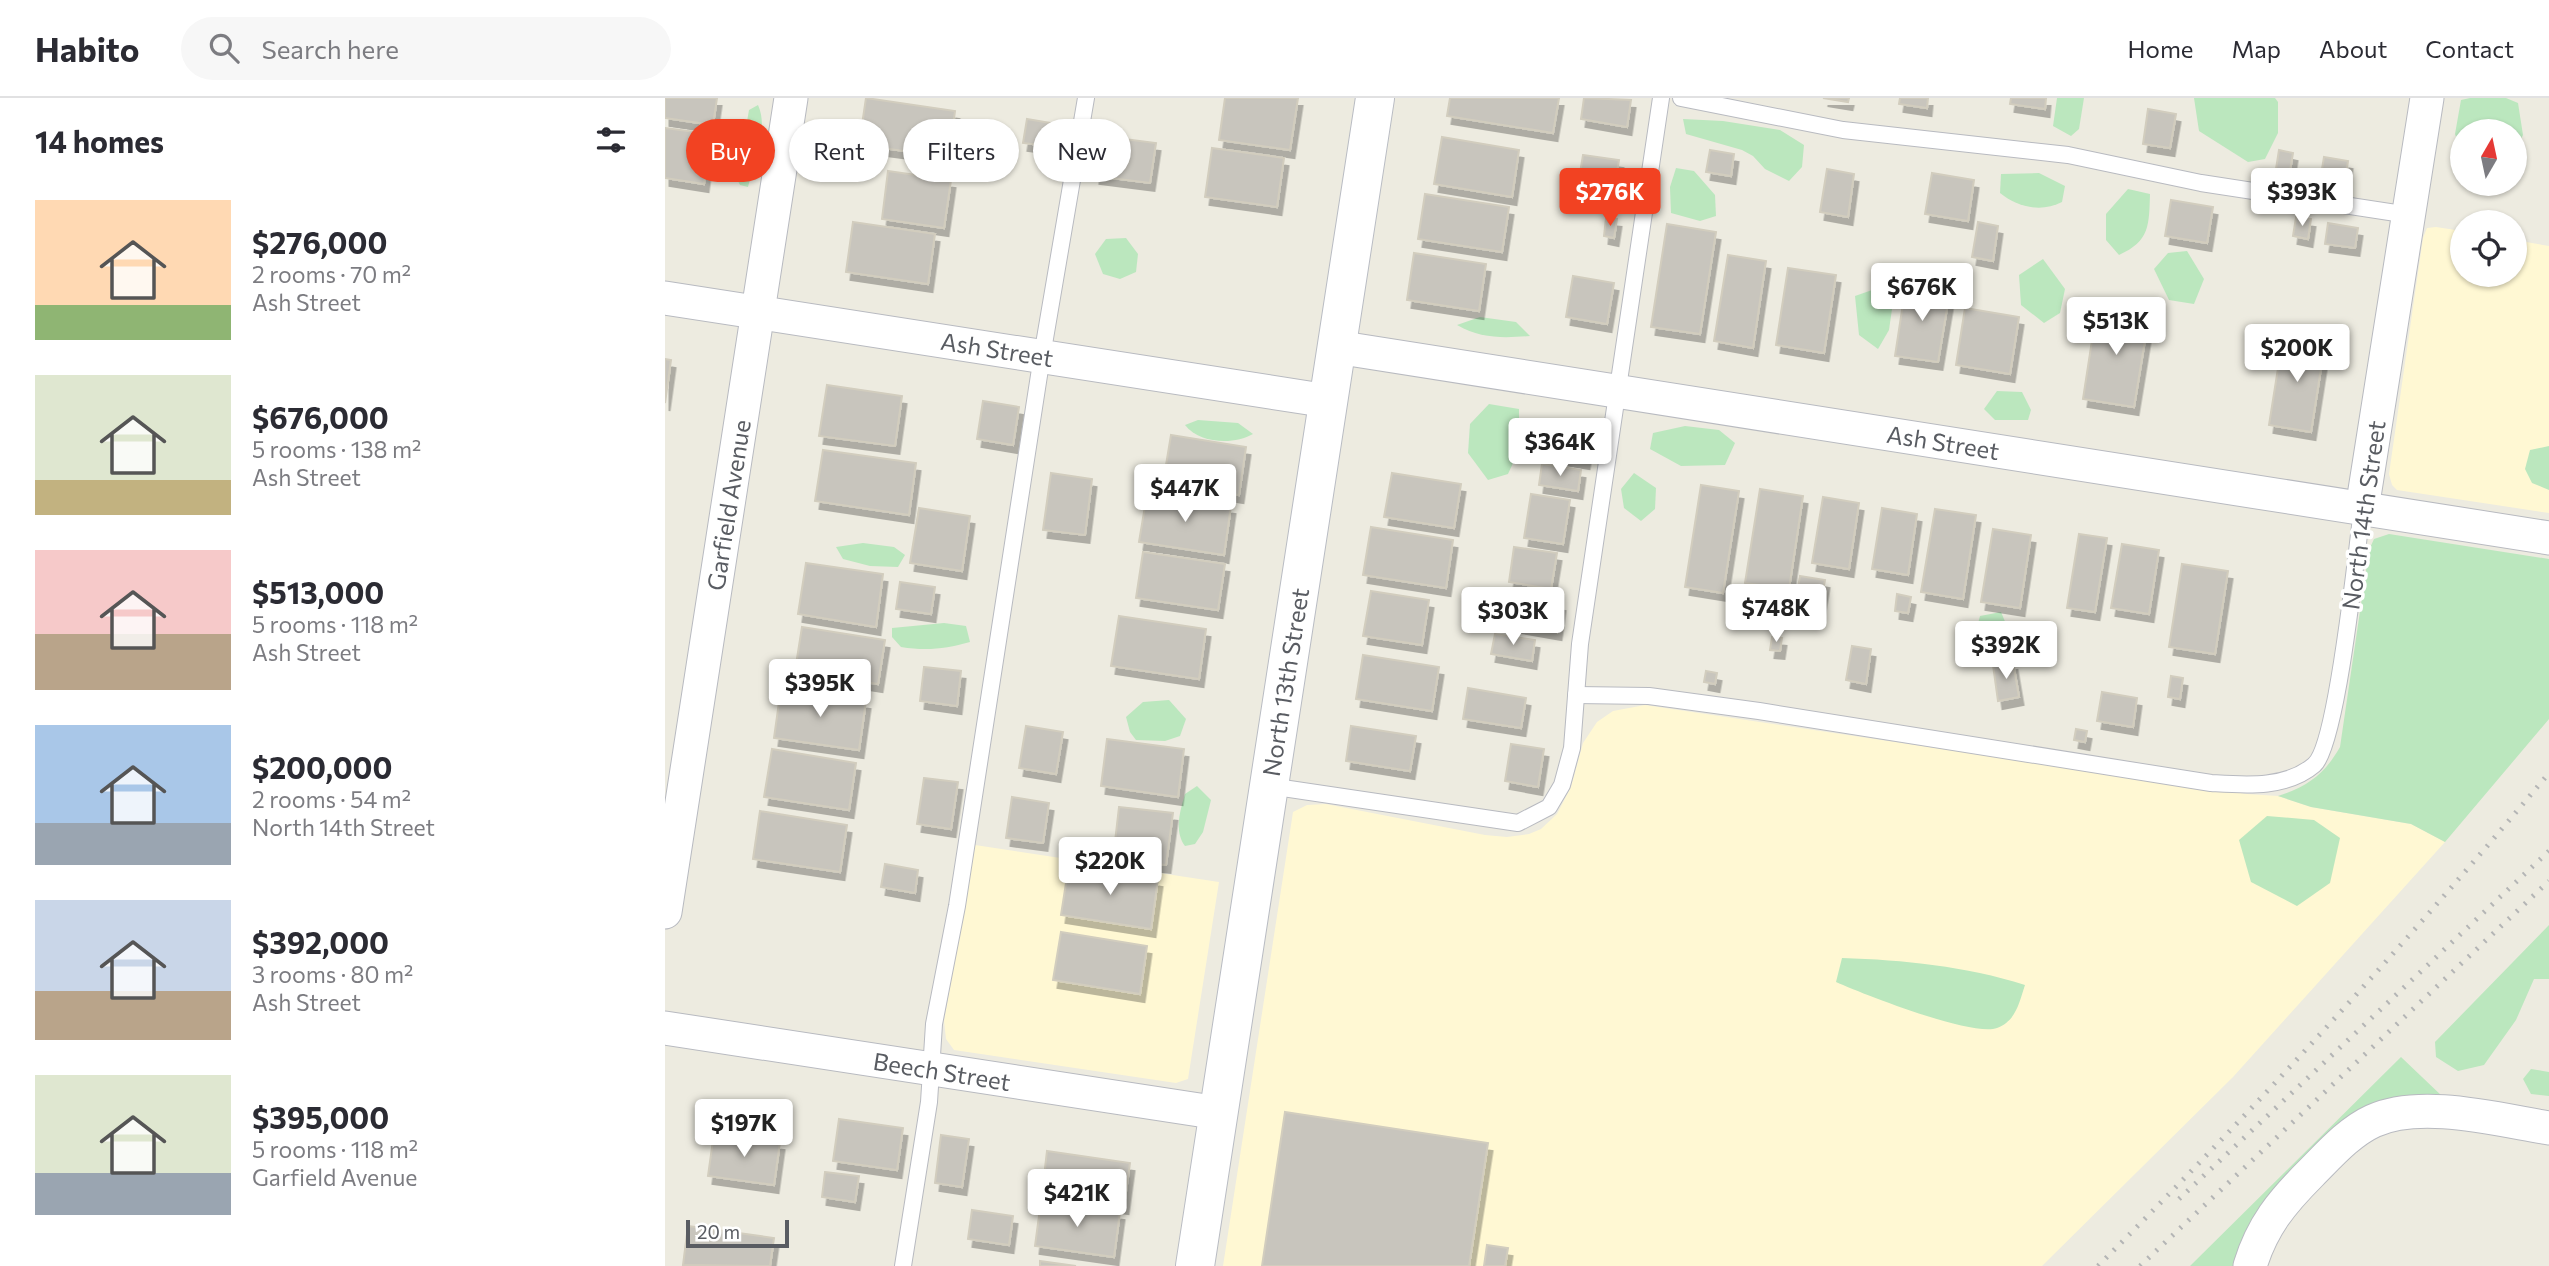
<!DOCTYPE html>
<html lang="en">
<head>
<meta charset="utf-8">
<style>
	:root { --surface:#fff; --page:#f7f7f7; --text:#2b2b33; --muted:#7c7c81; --line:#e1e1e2; --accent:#f24222 }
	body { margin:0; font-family:Commissioner,sans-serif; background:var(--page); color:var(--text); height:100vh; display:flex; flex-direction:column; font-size:26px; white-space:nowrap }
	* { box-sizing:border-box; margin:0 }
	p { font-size:23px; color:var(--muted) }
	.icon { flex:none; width:38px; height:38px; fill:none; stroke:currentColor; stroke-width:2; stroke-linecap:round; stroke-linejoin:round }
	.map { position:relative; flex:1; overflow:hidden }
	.sheet { display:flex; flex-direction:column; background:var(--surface); width:665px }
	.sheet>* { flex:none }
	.hud { position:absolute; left:21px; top:21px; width:665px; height:63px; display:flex; gap:14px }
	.needle { width:46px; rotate:9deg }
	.buttons { position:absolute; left:1785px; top:21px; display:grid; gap:14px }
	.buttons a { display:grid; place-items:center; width:77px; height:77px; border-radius:50%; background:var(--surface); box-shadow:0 2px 5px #0004; font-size:35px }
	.scale { position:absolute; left:21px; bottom:18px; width:103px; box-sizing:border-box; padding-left:7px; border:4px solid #595c62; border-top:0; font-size:19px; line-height:24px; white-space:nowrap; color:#595c62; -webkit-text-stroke:5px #fff; paint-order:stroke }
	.price { position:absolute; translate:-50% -60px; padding:0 16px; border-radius:7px; background:#fff; color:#222; font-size:23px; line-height:46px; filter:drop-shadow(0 2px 4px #0008) }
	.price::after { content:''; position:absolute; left:50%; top:42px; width:21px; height:16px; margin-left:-10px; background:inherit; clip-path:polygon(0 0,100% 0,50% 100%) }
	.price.selected { background:var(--accent); color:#fff }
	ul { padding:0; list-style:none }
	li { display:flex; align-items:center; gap:21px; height:175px; padding:0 35px }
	li span { display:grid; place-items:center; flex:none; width:196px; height:140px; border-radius:0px; color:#555 }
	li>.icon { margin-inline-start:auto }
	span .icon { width:84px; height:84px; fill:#fffc; stroke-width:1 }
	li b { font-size:30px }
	h2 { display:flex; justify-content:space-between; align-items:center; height:84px; padding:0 35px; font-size:30px }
	.chip { padding:0 24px; border-radius:32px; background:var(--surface); box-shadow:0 2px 5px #0004; font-size:24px; line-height:63px }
	.chip.selected { background:var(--accent); color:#fff }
	header { display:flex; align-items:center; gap:42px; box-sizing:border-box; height:98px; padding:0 35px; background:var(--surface); border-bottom:2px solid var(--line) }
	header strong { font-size:33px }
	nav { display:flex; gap:38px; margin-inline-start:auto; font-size:24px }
	.search { width:490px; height:63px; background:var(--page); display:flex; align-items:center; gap:18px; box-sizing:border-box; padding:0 24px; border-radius:38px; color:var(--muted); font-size:26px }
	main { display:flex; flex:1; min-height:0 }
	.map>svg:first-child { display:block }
</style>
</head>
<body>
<header>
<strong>Habito</strong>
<div class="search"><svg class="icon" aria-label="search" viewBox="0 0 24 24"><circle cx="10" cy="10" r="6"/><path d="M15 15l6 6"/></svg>Search here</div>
<nav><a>Home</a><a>Map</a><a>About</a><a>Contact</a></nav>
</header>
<main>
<section class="sheet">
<h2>14 homes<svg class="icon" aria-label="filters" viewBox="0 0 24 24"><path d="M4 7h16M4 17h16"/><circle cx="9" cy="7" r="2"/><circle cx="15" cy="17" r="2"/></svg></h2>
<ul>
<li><span style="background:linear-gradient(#ffd9b3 75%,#8fb573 0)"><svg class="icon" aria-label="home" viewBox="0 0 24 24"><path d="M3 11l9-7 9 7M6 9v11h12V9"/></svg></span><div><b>$276,000</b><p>2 rooms · 70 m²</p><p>Ash Street</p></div></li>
<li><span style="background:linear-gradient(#dfe7d0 75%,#c2b280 0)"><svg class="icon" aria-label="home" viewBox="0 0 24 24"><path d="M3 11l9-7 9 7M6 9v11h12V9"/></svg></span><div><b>$676,000</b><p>5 rooms · 138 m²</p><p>Ash Street</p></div></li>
<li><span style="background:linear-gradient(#f6c9c9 60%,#b9a48a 0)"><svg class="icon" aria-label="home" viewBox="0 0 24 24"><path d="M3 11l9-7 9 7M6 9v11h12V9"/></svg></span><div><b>$513,000</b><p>5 rooms · 118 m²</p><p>Ash Street</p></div></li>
<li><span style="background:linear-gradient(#a9c7e8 70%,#9aa5b1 0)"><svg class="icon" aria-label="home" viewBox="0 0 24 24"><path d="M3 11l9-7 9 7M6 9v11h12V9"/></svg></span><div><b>$200,000</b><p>2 rooms · 54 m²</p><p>North 14th Street</p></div></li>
<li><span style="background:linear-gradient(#c9d6e8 65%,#b9a48a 0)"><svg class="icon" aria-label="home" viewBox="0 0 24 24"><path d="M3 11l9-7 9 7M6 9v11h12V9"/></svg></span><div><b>$392,000</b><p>3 rooms · 80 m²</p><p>Ash Street</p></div></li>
<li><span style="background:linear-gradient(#dfe7d0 70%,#9aa5b1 0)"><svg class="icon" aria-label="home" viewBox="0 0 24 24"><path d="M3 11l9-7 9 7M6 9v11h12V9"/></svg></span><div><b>$395,000</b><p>5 rooms · 118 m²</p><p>Garfield Avenue</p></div></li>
</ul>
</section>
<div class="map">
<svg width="1884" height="1168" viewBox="0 0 1884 1168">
	<defs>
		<filter id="shadow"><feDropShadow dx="4.5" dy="8" stdDeviation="0" flood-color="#0004"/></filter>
	</defs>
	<rect width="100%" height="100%" fill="#edebe0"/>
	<g fill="#fff8d3">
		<path d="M1771 129 1797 133V177H1850V142L1884 148V415L1732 392 1727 387 1724 376 1758 140 1762 130Z"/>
		<path d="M980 607 1582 696 1613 698 1646 709 1746 726 1780 744 1568 979 1377 1168H558L628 714 642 707 661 706 820 737 842 739 864 736 876 731 892 716 906 689 918 645 932 624 948 613Z"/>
		<path d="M310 747 554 784 523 981 511 985 289 952 281 941 279 923Z"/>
	</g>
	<g fill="#bbe7be">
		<path d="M1392 0H1419L1414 31 1406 38 1388 28Z"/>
		<path d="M1529 0H1610L1613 4V35L1600 61 1583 64 1534 33Z"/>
		<path d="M1805 0H1841L1853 5 1858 37 1850 53V33H1797V55L1790 36 1796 2Z"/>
		<path d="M93 7C104 31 89 64 83 89L75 87 72 81 84 12Z"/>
		<path d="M1018 21 1058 23 1115 32 1139 47 1137 69 1124 83 1100 71 1088 58 1077 52 1021 36Z"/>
		<path d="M1011 70 1029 73 1050 97 1051 118 1035 123 1006 115 1005 89Z"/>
		<path d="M1374 75 1400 88 1397 104C1376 115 1352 109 1335 95L1336 76Z"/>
		<path d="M1463 91 1485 96C1484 127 1485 143 1454 157L1441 142V116Z"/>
		<path d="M461 140 473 156 471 174 455 181 438 176 430 156 441 141Z"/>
		<path d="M1522 153 1539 181 1529 206 1504 202 1489 171 1503 155Z"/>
		<path d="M1378 161 1400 191 1395 215 1379 225 1356 207 1354 177Z"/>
		<path d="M1210 191 1227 211 1224 232 1213 251 1194 237 1190 198Z"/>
		<path d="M815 219 851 224 865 238C839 240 816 241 792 227Z"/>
		<path d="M1332 293 1357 294 1366 312 1363 322H1330L1319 311Z"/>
		<path d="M824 306 854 311V352L843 376 823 382 803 355 805 326Z"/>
		<path d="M533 322 573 325 588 336C569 347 535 346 520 327Z"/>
		<path d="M1020 328 1054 332 1070 345 1060 367 1016 368 985 351 988 335Z"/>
		<path d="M1884 348V392L1867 385 1860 371 1865 352Z"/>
		<path d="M969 375 991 390 990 411 976 423 959 410 956 391Z"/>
		<path d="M1724 436 1884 461V621L1780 744 1746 726 1646 709 1613 698C1643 688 1659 677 1675 649L1704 452 1709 441Z"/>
		<path d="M198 445 229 449 240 457 233 469 205 468 178 461 171 449Z"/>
		<path d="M1336 514 1344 533 1331 556 1319 558 1308 544 1315 518Z"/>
		<path d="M279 525 301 528 305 544C281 551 261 553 236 549L227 539V530Z"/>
		<path d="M504 602 521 621 515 638 500 643 471 642 465 634 461 619 478 604Z"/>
		<path d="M532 688 546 702 538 734 530 746 520 748C509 733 515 713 520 696Z"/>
		<path d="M1602 718 1649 722 1675 740 1665 785 1632 808 1586 784 1574 742Z"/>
		<path d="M1884 827V881H1869L1851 922 1819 967 1793 973 1771 959 1770 944Z"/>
		<path d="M1177 860C1239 862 1300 868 1360 887 1354 905 1351 923 1332 930 1307 939 1198 896 1171 884Z"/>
		<path d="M1736 959 1778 999 1733 1004 1570 1168H1525Z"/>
		<path d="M1866 971 1884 974V998L1866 996 1858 981Z"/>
	</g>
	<g fill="#c8c5bd" stroke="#d2cdbe" stroke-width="2" filter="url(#shadow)">
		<path d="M0 0H52L48 27 0 20Z"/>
		<path d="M201 0 290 13 284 59 194 47Z"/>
		<path d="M560 0H633L625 52 554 42Z"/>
		<path d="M785 0H894L888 35 782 18Z"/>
		<path d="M919 0 966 2 962 29 916 21Z"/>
		<path d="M1158 0H1184L1183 4Z"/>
		<path d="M1235 0H1263L1262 10 1234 6Z"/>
		<path d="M1346 0H1381L1380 11 1345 6Z"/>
		<path d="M1483 11 1511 16 1505 50 1478 46Z"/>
		<path d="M362 21 392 26 389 49 358 45Z"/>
		<path d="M0 30 46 36 39 86 0 80Z"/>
		<path d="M436 38 491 45 485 85 430 78Z"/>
		<path d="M777 39 854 52 847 99 769 86Z"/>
		<path d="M547 50 619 60 612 109 540 99Z"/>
		<path d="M1045 52 1069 56 1066 78 1041 74Z"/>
		<path d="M1614 52 1628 55 1625 73 1611 71Z"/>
		<path d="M918 57 954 62 948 99 912 93Z"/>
		<path d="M1659 59 1683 63 1678 99 1653 95Z"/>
		<path d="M1162 71 1189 76 1183 119 1155 114Z"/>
		<path d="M223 73 286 82 279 130 217 121Z"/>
		<path d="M1267 75 1309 82 1303 123 1260 116Z"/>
		<path d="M760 96 844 109 837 154 753 141Z"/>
		<path d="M1506 102 1548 109 1542 145 1500 138Z"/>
		<path d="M1631 119 1646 121 1643 141 1628 138Z"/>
		<path d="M941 120 952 121 949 140 939 138Z"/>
		<path d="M188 124 270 136 263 186 181 174Z"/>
		<path d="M1313 124 1333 128 1328 163 1307 159Z"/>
		<path d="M1663 125 1693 130 1690 150 1660 146Z"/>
		<path d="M1002 126 1051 134 1035 236 986 229Z"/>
		<path d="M749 155 821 166 814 213 742 202Z"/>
		<path d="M1063 157 1101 163 1088 250 1049 243Z"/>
		<path d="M1123 170 1171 177 1159 255 1111 247Z"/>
		<path d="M908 178 949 185 942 226 901 219Z"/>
		<path d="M1241 186 1285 193 1273 264 1230 258Z"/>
		<path d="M1300 210 1354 219 1345 276 1291 267Z"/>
		<path d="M1432 210 1484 218 1469 309 1418 301Z"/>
		<path d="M1618 239 1660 245 1646 334 1604 327Z"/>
		<path d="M0 261 6 262 0 305Z"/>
		<path d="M162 287 237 298 230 348 154 338Z"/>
		<path d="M318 303 354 309 348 347 312 341Z"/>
		<path d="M870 328 925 336 920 363 866 354Z"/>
		<path d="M506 337 581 349 574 397 498 385Z"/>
		<path d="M158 352 251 365 244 417 150 403Z"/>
		<path d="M877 366 916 372 913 393 874 387Z"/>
		<path d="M386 375 427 381 420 437 378 432Z"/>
		<path d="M727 375 796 386 789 430 719 419Z"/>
		<path d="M1036 387 1074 393 1058 495 1020 489Z"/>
		<path d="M1095 391 1138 398 1124 491 1080 485Z"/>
		<path d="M482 396 566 408 559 457 474 444Z"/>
		<path d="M866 396 905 402 898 446 859 440Z"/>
		<path d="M1158 399 1194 405 1184 471 1147 465Z"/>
		<path d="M254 410 305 418 297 473 245 465Z"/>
		<path d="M1217 410 1252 416 1243 477 1207 471Z"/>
		<path d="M1270 411 1311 417 1298 501 1256 494Z"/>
		<path d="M706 429 788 442 781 490 698 477Z"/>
		<path d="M1328 431 1366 437 1355 510 1316 504Z"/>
		<path d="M1414 436 1442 440 1430 514 1402 510Z"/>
		<path d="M1457 446 1494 452 1484 516 1446 510Z"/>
		<path d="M849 449 892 455 886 491 844 484Z"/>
		<path d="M478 454 560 466 553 512 471 500Z"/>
		<path d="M141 465 218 476 211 529 133 516Z"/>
		<path d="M1517 466 1563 473 1550 556 1504 549Z"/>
		<path d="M1135 478 1160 482 1154 516 1129 512Z"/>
		<path d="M235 484 270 489 266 516 231 511Z"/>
		<path d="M706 493 764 502 757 547 698 538Z"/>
		<path d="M1232 496 1246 499 1243 515 1230 513Z"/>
		<path d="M851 498 896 505 892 534 846 526Z"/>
		<path d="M454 518 541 531 534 581 446 568Z"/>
		<path d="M137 529 220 542 213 586 130 573Z"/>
		<path d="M830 536 870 542 867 563 826 556Z"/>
		<path d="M1107 539 1117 540 1115 553 1105 552Z"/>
		<path d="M1187 548 1206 551 1201 586 1181 582Z"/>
		<path d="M698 557 774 569 767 613 691 601Z"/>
		<path d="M1348 564 1354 599 1333 603 1328 567Z"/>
		<path d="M259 569 296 573 292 608 255 603Z"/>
		<path d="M1041 573 1052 575 1050 586 1039 584Z"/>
		<path d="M1506 578 1518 580 1515 601 1503 599Z"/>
		<path d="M116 590 201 603 194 652 109 640Z"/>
		<path d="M803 590 861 600 856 630 798 621Z"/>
		<path d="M1437 594 1472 600 1468 629 1432 623Z"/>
		<path d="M361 628 398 634 391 676 354 670Z"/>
		<path d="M686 628 751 638 745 673 681 663Z"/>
		<path d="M1411 631 1422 633 1420 644 1409 642Z"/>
		<path d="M442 641 519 651 513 699 436 688Z"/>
		<path d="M846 646 879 651 873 689 840 683Z"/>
		<path d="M107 651 191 665 184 712 99 699Z"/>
		<path d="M259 680 293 684 286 731 252 726Z"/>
		<path d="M347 699 384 705 378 745 341 740Z"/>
		<path d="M454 709 508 715 501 767 448 761Z"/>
		<path d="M95 713 182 727 175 774 88 761Z"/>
		<path d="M220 766 253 772 250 795 216 789Z"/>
		<path d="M404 766 493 781 486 831 396 817Z"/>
		<path d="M396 834 482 848 475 896 388 882Z"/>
		<path d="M620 1014 823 1045 804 1168H597Z"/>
		<path d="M174 1021 238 1030 232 1072 168 1063Z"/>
		<path d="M49 1035 115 1044 109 1087 43 1078Z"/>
		<path d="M276 1037 304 1041 297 1089 270 1085Z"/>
		<path d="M382 1053 465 1065 459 1108 377 1096Z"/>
		<path d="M160 1074 194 1078 190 1104 157 1099Z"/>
		<path d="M376 1103 455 1114 449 1159 370 1148Z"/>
		<path d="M307 1112 348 1118 344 1147 303 1141Z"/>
		<path d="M23 1128 109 1140 105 1168 18 1167Z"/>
		<path d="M822 1147 843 1150 840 1168H819Z"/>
		<path d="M375 1163 411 1168H375Z"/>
	</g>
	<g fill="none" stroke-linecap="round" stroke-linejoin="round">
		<defs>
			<g id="service">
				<path d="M1016 0 1178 32 1403 57 1536 85 1744 117"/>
				<path d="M911 597 984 598 1094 613 1546 685C1579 687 1621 691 1649 667 1672 648 1692 451 1697 411"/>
				<path d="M604 688 853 725 884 709 897 687 907 650 915 546 996 0"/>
				<path d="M238 1168 264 1004 269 926 292 808 377 258 421 0"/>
			</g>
			<g id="minor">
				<path d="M0 200 663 303"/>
				<path d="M671 249 1884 440"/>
				<path d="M1697 411 1762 0"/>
				<path d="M0 814 126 0"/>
				<path d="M0 930 554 1015"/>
				<path d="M1585 1168C1597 1128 1617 1104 1646 1075 1664 1057 1684 1034 1708 1023 1756 1001 1834 1022 1884 1030"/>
			</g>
			<path id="secondary" d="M530 1168 710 0"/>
		</defs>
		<use href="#service" stroke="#b8bac0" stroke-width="18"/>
		<use href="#minor" stroke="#b8bac0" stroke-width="35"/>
		<use href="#secondary" stroke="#b9bcc3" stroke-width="40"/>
		<use href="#service" stroke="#fff" stroke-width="16"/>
		<use href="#minor" stroke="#fff" stroke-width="33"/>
		<use href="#secondary" stroke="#fff" stroke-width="38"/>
		<g stroke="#b4b5b5" stroke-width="5" stroke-dasharray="2 9" stroke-linecap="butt">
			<path d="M1514 1101 1884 753"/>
			<path d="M1433 1168C1590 1011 1741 846 1884 675"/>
			<path d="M1475 1168 1884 783"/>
		</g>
	</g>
	<g text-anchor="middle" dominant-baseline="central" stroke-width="7" stroke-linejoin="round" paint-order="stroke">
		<g font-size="24" fill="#595c62" stroke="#fff">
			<text transform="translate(332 251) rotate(9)">Ash Street</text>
			<text transform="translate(1278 344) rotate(9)">Ash Street</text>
			<text transform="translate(63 407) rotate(-81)">Garfield Avenue</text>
			<text transform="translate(1698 417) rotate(-82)">North 14th Street</text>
			<text transform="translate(620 584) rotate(-81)">North 13th Street</text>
			<text transform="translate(277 973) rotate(9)">Beech Street</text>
		</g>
	</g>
</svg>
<div class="buttons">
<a><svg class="needle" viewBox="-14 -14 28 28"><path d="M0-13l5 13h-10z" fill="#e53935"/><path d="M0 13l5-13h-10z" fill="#7c7c81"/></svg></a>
<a><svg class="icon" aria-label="locate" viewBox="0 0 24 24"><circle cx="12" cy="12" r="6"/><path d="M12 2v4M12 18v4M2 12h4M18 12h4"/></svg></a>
</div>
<div class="scale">20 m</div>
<b class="price selected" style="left:945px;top:130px">$276K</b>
<b class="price" style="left:1637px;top:130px">$393K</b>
<b class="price" style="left:1257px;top:225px">$676K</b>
<b class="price" style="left:1451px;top:259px">$513K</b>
<b class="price" style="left:1632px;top:286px">$200K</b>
<b class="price" style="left:895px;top:380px">$364K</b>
<b class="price" style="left:520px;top:426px">$447K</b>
<b class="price" style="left:1111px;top:546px">$748K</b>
<b class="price" style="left:848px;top:549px">$303K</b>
<b class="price" style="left:1341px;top:583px">$392K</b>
<b class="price" style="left:155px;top:621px">$395K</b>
<b class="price" style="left:445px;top:799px">$220K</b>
<b class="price" style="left:79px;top:1061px">$197K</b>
<b class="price" style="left:412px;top:1131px">$421K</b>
<div class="hud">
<a class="chip selected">Buy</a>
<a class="chip">Rent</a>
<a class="chip">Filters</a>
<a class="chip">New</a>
</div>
</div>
</main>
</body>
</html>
